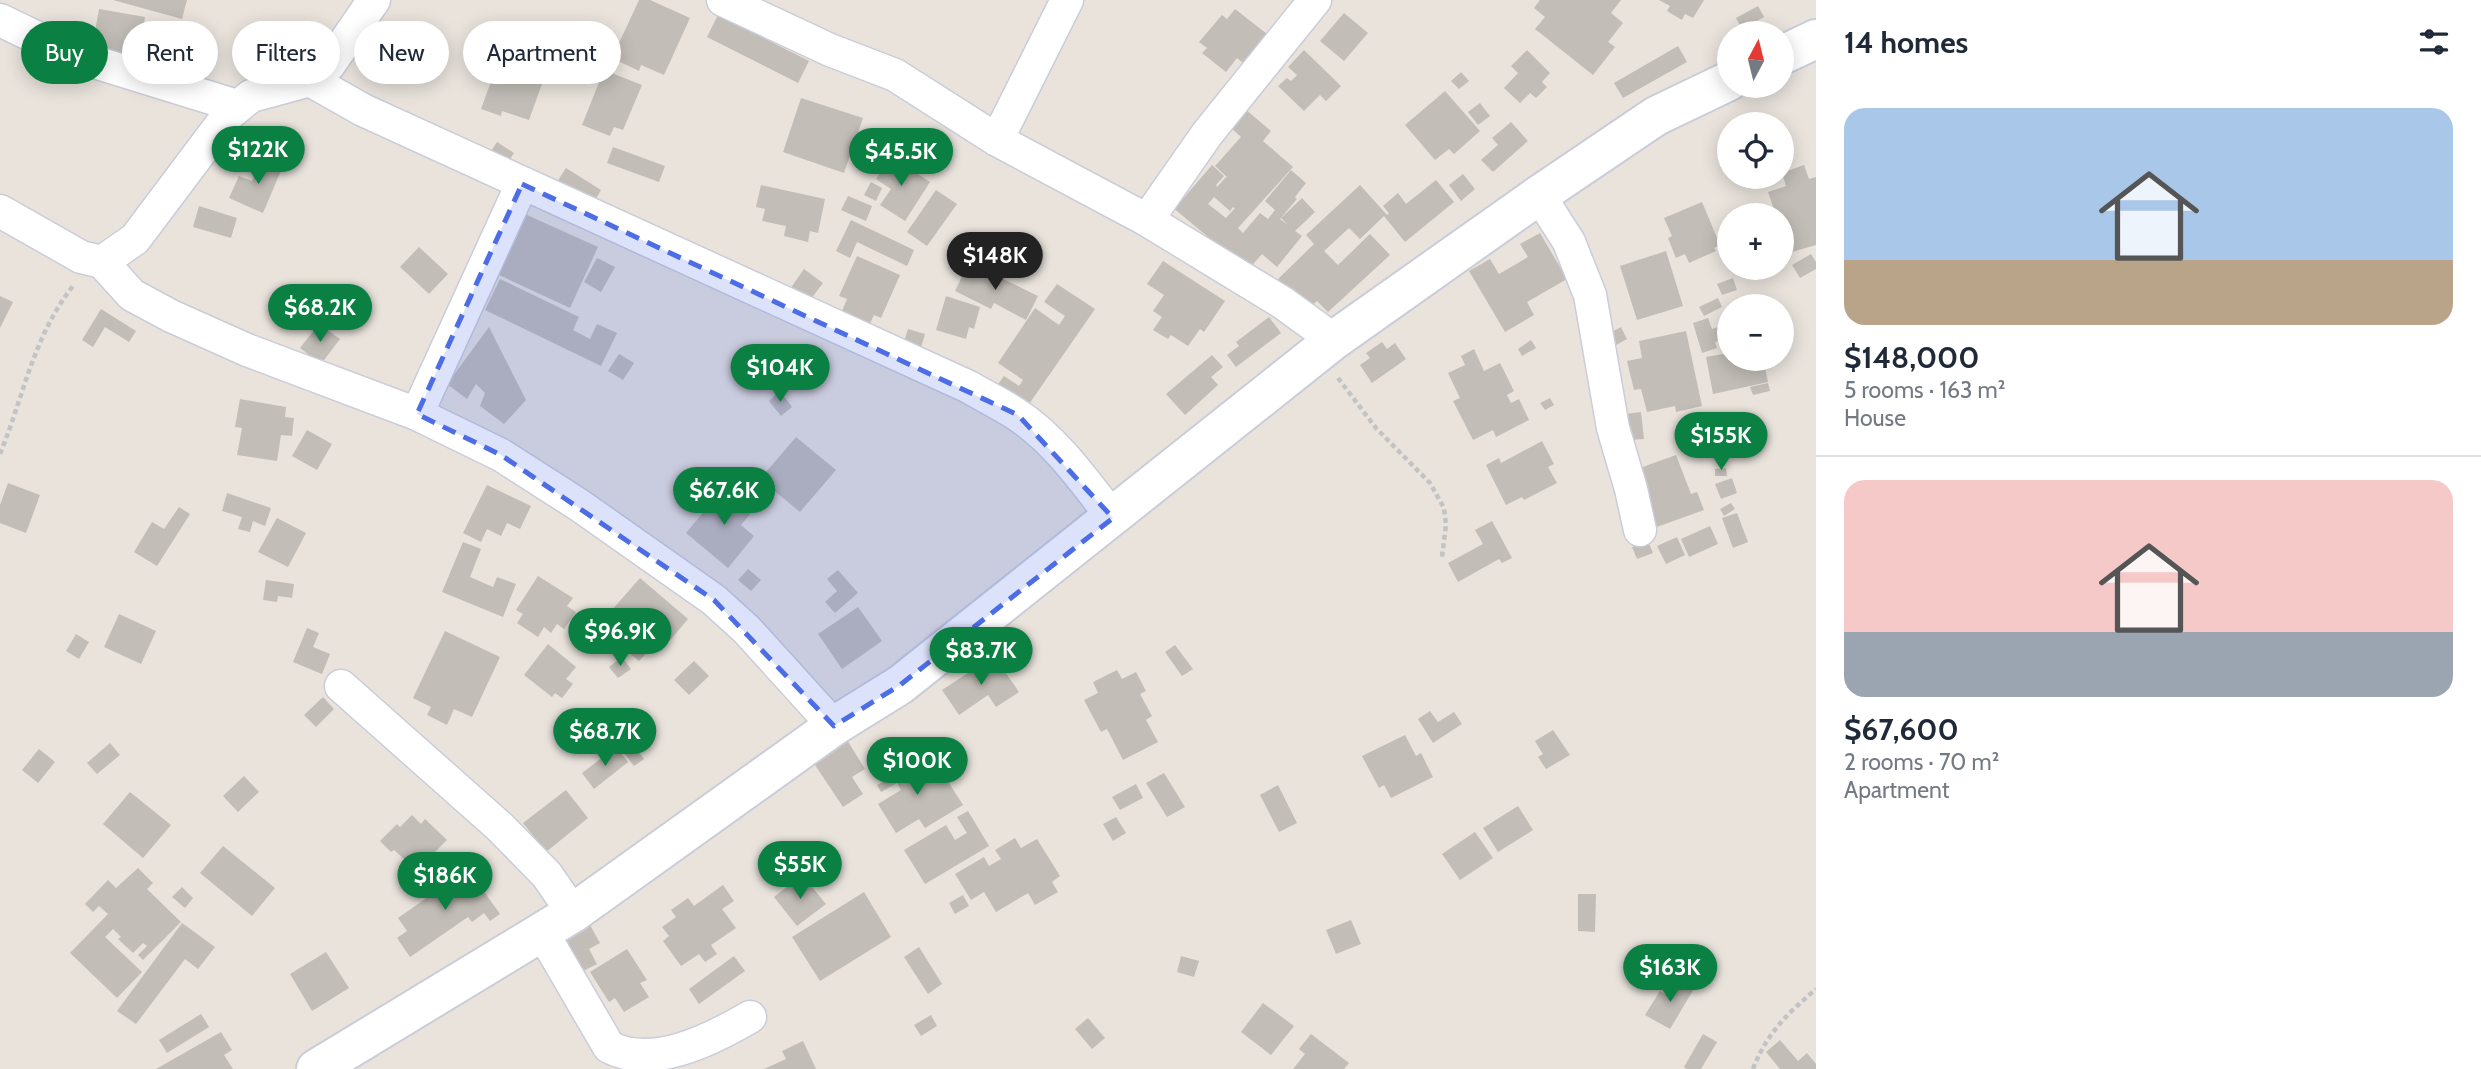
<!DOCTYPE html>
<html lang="en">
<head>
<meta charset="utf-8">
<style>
	:root { --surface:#fff; --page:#f6f6f7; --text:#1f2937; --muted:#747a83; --line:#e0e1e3; --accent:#0b8043 }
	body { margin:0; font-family:Cabin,sans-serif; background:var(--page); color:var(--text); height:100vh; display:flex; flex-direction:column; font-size:26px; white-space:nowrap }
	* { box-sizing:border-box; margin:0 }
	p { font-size:23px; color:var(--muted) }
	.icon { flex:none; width:38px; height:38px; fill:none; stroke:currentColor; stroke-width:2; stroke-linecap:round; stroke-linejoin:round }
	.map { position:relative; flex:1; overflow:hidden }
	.details { display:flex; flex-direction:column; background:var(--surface); width:665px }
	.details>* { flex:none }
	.hud { position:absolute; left:21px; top:21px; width:665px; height:63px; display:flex; gap:14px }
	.needle { width:46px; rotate:7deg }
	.tools { position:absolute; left:1717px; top:21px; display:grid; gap:14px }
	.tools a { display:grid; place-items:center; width:77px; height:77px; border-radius:50%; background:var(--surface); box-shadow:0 4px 18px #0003; font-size:35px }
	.price { position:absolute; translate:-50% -60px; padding:0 16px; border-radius:24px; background:var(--accent); color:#fff; font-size:23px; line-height:46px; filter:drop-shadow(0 2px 4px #0008) }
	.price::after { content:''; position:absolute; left:50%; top:42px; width:21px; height:16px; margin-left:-10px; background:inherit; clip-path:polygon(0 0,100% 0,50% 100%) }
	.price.selected { background:#222; color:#fff }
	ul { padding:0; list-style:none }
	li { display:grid; align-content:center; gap:14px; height:371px; padding:0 28px }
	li+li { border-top:2px solid var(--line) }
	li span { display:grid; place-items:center; height:217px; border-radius:21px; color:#555 }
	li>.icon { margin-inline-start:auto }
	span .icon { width:126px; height:126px; fill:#fffc; stroke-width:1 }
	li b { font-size:30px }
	h2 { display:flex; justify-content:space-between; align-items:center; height:84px; padding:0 28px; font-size:30px }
	.tag { padding:0 24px; border-radius:32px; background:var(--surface); box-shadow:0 4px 18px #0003; font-size:24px; line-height:63px }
	.tag.selected { background:var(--accent); color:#fff }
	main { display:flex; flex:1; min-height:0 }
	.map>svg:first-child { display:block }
</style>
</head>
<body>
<main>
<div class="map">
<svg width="1816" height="1069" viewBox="0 0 1816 1069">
	<rect width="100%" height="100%" fill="#e9e3dc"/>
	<g fill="#c2bdb7" fill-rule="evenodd">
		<path d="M113 0H187L182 19Z"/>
		<path d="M639 0H650L690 18 664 75 641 65 639 71 612 58Z"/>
		<path d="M1540 0H1621L1611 13 1623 23 1608 42 1615 47 1593 75 1535 29 1545 17 1534 8Z"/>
		<path d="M1659 0H1704L1693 18 1685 14 1682 20 1667 11 1670 6Z"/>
		<path d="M1758 6 1764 17 1742 29 1736 18Z"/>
		<path d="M99 9 145 17 138 57 92 49Z"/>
		<path d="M1235 9 1267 34 1243 63 1237 58 1226 72 1202 53 1207 48 1199 42 1222 15 1227 19Z"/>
		<path d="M1344 13 1368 33 1344 61 1320 41Z"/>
		<path d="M718 15 809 61 798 83 707 37Z"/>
		<path d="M1678 46 1687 62 1623 98 1614 83Z"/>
		<path d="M1304 50 1341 86 1326 101 1320 95 1304 111 1278 86 1287 78 1291 81 1297 75 1288 67Z"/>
		<path d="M1527 50 1550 73 1542 82 1547 87 1536 98 1530 93 1520 103 1504 88 1518 73 1511 66Z"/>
		<path d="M501 54 547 70 529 120 502 111 501 116 481 109Z"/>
		<path d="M604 70 642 85 623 130 614 127 610 136 582 125Z"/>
		<path d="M1461 72 1469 81 1459 89 1451 81Z"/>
		<path d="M1445 91 1480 131 1454 154 1449 149 1435 160 1405 125Z"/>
		<path d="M801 98 863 118 844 173 783 152Z"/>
		<path d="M1480 103 1490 116 1478 125 1468 112Z"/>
		<path d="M1244 108 1271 131 1263 141 1293 167 1238 228 1243 233 1260 213 1268 219 1275 210 1265 201 1291 170 1306 183 1295 197 1297 199 1280 219 1288 225 1281 218 1302 198 1315 212 1295 231 1302 236 1277 267 1262 254 1248 270 1172 207 1180 198 1182 200 1212 165 1224 176 1216 185 1217 187 1226 177 1228 178 1215 166 1241 137 1229 126ZM1214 197 1230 211 1233 207 1235 208 1226 218 1208 204Z"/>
		<path d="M1511 122 1528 141 1493 172 1481 160 1498 145 1492 138Z"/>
		<path d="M497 142 514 153 503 170 486 159Z"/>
		<path d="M613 147 665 166 659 182 607 163Z"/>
		<path d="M891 156 930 182 905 221 880 205 891 189 876 179Z"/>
		<path d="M263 157 283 166 263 213 229 198 239 176 252 181Z"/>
		<path d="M1804 165 1809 179 1816 177V245L1792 252 1782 227V215H1776L1768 192 1786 186 1782 173Z"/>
		<path d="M566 168 601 190 593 204 557 182Z"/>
		<path d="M1463 174 1475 189 1461 201 1449 185Z"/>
		<path d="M1436 180 1454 202 1405 242 1384 216 1360 239 1349 228 1324 251 1338 265 1370 234 1390 255 1328 312 1317 301 1305 312 1276 281 1314 244 1306 235 1360 185 1387 215 1389 213 1383 206 1398 193 1406 204Z"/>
		<path d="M871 182 882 188 876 201 864 195Z"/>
		<path d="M761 185 825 199 818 233 810 231 808 242 784 236 786 226 762 221 765 209 756 207Z"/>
		<path d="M936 190 957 204 927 246 907 232Z"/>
		<path d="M848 196 872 206 866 221 841 210Z"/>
		<path d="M1702 202 1720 245 1714 248 1716 251 1689 263 1685 254 1676 258 1668 238 1672 236 1664 218Z"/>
		<path d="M199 206 237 218 231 238 193 227Z"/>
		<path d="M527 215 598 247 570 308 499 275Z"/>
		<path d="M851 220 914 250 907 266 857 242 850 258 836 251Z"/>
		<path d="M1540 233 1567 279 1527 302 1534 315 1505 332 1469 271 1490 259 1499 274 1528 257 1520 244Z"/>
		<path d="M419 247 448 274 429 294 400 267Z"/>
		<path d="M1666 251 1683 306 1637 320 1620 266Z"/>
		<path d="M1811 254 1816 262V269L1800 278 1792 265Z"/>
		<path d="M857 256 900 275 881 318 874 315 867 330 839 318 847 299 839 296Z"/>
		<path d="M597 258 615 267 601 292 584 282Z"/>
		<path d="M1163 261 1225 301 1204 332 1200 329 1188 346 1171 335 1168 339 1153 330 1162 317 1153 311 1164 295 1147 284Z"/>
		<path d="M969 262 1038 296 1026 320 994 303 991 309 955 291Z"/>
		<path d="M804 269 823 283 808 303 790 289Z"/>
		<path d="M1733 278 1737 290 1722 295 1717 284Z"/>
		<path d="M500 279 579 317 573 330 590 339 597 324 617 333 601 366 485 310Z"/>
		<path d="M1057 284 1095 309 1027 407 996 387 1004 376 1019 386 1023 380 998 363 1035 308 1059 325 1065 316 1044 302Z"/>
		<path d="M0 296 13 302 0 328Z"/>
		<path d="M946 296 980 307 974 329 969 327 966 339 936 330Z"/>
		<path d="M1718 298 1722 307 1704 316 1699 307Z"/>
		<path d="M101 309 136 331 129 342 105 327 93 347 82 340Z"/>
		<path d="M1269 317 1281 333 1236 367 1227 355 1239 346 1236 342Z"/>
		<path d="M1708 318 1712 329 1718 327 1722 340 1715 342 1717 348 1702 353 1693 323Z"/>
		<path d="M319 324 340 339 321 364 300 348Z"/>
		<path d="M489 327 526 400 504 424 480 406 485 393 476 384 467 399 447 384Z"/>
		<path d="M1621 327 1627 339 1616 345 1610 333Z"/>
		<path d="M908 329 925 334 920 351 903 345Z"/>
		<path d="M1686 331 1702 406 1676 412 1675 406 1647 412 1641 389 1634 390 1627 361 1642 358 1639 341Z"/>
		<path d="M1531 340 1536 348 1522 356 1518 349Z"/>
		<path d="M1382 342 1387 349 1395 343 1406 359 1372 383 1360 365 1370 358 1366 353Z"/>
		<path d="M1474 349 1484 371 1500 363 1514 391 1507 395 1511 403 1519 399 1529 420 1496 437 1493 430 1473 440 1453 401 1460 398 1448 373 1465 365 1461 356Z"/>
		<path d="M1729 353V359H1743L1744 366 1764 363 1768 382 1713 394 1706 357Z"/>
		<path d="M619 354 634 363 623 380 608 371Z"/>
		<path d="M1212 355 1223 367 1211 377 1218 385 1185 415 1166 394Z"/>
		<path d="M1768 383 1770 391 1753 395 1750 387Z"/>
		<path d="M780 391 792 407 781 416 769 401Z"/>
		<path d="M1550 398 1554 405 1545 410 1540 403Z"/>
		<path d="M240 399 286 407 285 417 294 418 292 436 281 435 277 461 237 455 242 428 235 427Z"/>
		<path d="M1641 412 1644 439 1628 440 1625 414Z"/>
		<path d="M307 430 332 444 317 470 292 456Z"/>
		<path d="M796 437 836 470 800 512 760 479Z"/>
		<path d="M1542 441 1554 464 1548 467 1557 483 1524 500 1522 497 1506 505 1486 465 1499 458 1501 463Z"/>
		<path d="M1676 455 1691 494 1697 492 1704 510 1654 528 1643 498 1650 495 1640 468Z"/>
		<path d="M1726 468 1727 476H1715V469Z"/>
		<path d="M1732 478 1737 493 1721 499 1715 484Z"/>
		<path d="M8 483 40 495 26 533 0 523V505Z"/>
		<path d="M487 485 531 506 520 529 507 523 501 536 487 529 481 542 463 533Z"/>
		<path d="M726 485 755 508 741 525 754 536 728 568 686 533Z"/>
		<path d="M227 493 271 508 265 526 253 521 250 532 238 529 242 517 222 511Z"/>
		<path d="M1731 503 1735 509 1724 516 1720 509Z"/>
		<path d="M179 507 190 514 157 566 134 552 152 522 164 529Z"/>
		<path d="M1737 513 1748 542 1733 548 1722 518Z"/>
		<path d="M277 518 306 533 288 567 258 552Z"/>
		<path d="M1492 521 1512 558 1502 563 1499 559 1458 582 1448 563 1483 544 1475 530Z"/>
		<path d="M1710 526 1718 544 1689 557 1681 539Z"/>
		<path d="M1677 537 1685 555 1666 564 1657 546Z"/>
		<path d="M1648 541 1653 553 1637 559 1632 547Z"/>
		<path d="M463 542 481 549 470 577 493 587 497 577 516 584 503 617 442 592Z"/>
		<path d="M748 569 761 580 751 591 738 580Z"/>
		<path d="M838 570 858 593 835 613 825 602 837 591 827 579Z"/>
		<path d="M538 576 573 598 567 606 576 612 564 629 557 624 551 633 544 627 538 637 517 623 523 614 516 610Z"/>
		<path d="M640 578 688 619 661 651 654 645 639 661 605 632 600 637 589 627 599 615 604 619Z"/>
		<path d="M266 580 294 584 292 598 278 596 277 602 263 600Z"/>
		<path d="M858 607 882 641 842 669 818 634Z"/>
		<path d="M119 614 156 631 141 664 104 647Z"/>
		<path d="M307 628 319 633 313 647 330 654 322 674 293 662Z"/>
		<path d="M445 631 500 657 472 717 454 709 447 725 427 715 431 707 413 698Z"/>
		<path d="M76 634 89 642 79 659 66 651Z"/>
		<path d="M548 644 576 667 566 679 573 684 562 698 555 693 552 697 524 675Z"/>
		<path d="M1175 645 1193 669 1182 676 1165 652Z"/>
		<path d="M994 656 1019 692 996 707 988 695 959 715 942 690Z"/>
		<path d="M622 657 631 669 618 678 609 667Z"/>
		<path d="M694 661 709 676 689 695 674 680Z"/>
		<path d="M1117 670 1122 679 1136 672 1146 691 1140 694 1152 716 1146 720 1158 742 1123 760 1107 729 1101 732 1084 700 1098 693 1093 682Z"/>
		<path d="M323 697 334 709 316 727 304 715Z"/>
		<path d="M1430 711 1438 722 1454 712 1462 724 1433 743 1418 719Z"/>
		<path d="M618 725 644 759 634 766 608 732Z"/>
		<path d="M1553 730 1570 755 1546 769 1538 757 1543 754 1535 741Z"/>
		<path d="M1405 735 1416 756 1421 753 1433 777 1391 798 1384 785 1379 788 1362 756Z"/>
		<path d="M847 740 865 769 852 777 863 794 843 807 813 762Z"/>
		<path d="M110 743 120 755 97 774 87 763Z"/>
		<path d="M616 747 628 762 594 789 582 773Z"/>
		<path d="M39 749 55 762 38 783 22 770Z"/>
		<path d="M907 761 916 775 927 768 930 775 940 769 963 805 925 828 919 819 896 833 878 804 901 790 897 783 881 792 877 785 887 780 884 775Z"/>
		<path d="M1164 773 1185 807 1167 817 1146 783Z"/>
		<path d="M244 776 259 792 238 812 223 796Z"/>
		<path d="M1136 784 1143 798 1120 810 1112 797Z"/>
		<path d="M1278 785 1297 823 1279 832 1260 795Z"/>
		<path d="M566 790 588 818 546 852 523 823Z"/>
		<path d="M130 792 171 825 143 858 103 824Z"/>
		<path d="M1518 806 1533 830 1498 852 1483 828Z"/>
		<path d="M968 811 989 846 925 884 904 850 946 825 955 840 967 833 957 817Z"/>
		<path d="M412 815 421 824 425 819 447 840 422 865 410 855 405 860 394 850 391 852 380 841 397 824 400 827Z"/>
		<path d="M1116 817 1126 833 1113 841 1103 824Z"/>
		<path d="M1475 832 1493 858 1460 880 1442 854Z"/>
		<path d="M1015 838 1021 848 1037 839 1060 876 1052 882 1058 892 1035 905 1028 893 996 912 984 892 971 900 955 874 984 857 989 866 1001 859 995 850Z"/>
		<path d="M223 846 275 888 252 916 200 873Z"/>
		<path d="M821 859 827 871 810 878 805 866Z"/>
		<path d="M138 868 153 883 147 889 181 922 143 960 138 955 147 946 143 943 133 953 118 939 121 937 113 929 105 937 142 972 117 998 70 953 108 914 99 906 93 912 85 904 108 880 116 888Z"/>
		<path d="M468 869 500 914 490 921 484 913 472 922 468 917 410 957 397 938 407 931 398 918Z"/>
		<path d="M802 875 826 904 797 926 774 897Z"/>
		<path d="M723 885 734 901 722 909 736 928 711 945 717 954 705 962 699 954 681 966 663 941 669 936 662 927 676 917 671 910 688 898 694 906Z"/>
		<path d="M182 887 193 898 185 908 172 897Z"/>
		<path d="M864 892 891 937 820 981 792 937Z"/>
		<path d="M1578 894H1596L1595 932 1578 931Z"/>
		<path d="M963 895 969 906 955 914 949 903Z"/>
		<path d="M1351 920 1361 944 1336 954 1326 930Z"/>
		<path d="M182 923 215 947 198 969 185 959 136 1024 117 1011Z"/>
		<path d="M590 925 600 943 589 949 597 964 583 971 565 937Z"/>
		<path d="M919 947 942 984 928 994 904 957Z"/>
		<path d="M627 949 647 980 640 983 649 997 624 1012 615 998 609 1002 590 972Z"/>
		<path d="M326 952 349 988 312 1011 290 974Z"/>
		<path d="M734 956 745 971 699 1004 689 989Z"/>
		<path d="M1181 956 1199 961 1194 977 1177 972Z"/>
		<path d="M1677 978 1695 987 1670 1029 1645 1015 1660 991 1667 995Z"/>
		<path d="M1263 1003 1294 1026 1271 1055 1241 1032Z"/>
		<path d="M201 1014 209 1027 167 1053 159 1040Z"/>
		<path d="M931 1015 937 1026 921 1036 914 1025Z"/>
		<path d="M1088 1018 1105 1038 1092 1049 1075 1029Z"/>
		<path d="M221 1032 232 1050 224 1055 233 1069H156Z"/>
		<path d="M1311 1034 1349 1063 1344 1069H1293L1305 1054 1299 1049Z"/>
		<path d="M1703 1034 1717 1042 1701 1069H1687L1684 1067Z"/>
		<path d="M1780 1040 1798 1061 1807 1053 1816 1064V1069H1780L1766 1052Z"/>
		<path d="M803 1041 816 1069H764L786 1059 782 1051Z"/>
	</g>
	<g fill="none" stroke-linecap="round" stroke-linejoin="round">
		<defs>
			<g id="minor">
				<path d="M723 0 830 50 895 75 997 140 1147 220 1283 303 1334 340"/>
				<path d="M0 20 75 56 237 106"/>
				<path d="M310 80 363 110 969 387C984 396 1001 404 1016 414 1055 439 1085 482 1113 518"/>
				<path d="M997 140 1067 0"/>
				<path d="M1539 195 1569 242 1590 295 1613 428 1631 489 1640 530"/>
				<path d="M0 211 81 257 102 262 135 239 229 114 251 96 310 80 329 65 374 0"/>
				<path d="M1147 220 1207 134 1315 0"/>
				<path d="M102 262 132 295 171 316 247 350 417 414 501 455 579 505 714 600 747 630 834 726"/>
				<path d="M417 414 522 184"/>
				<path d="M341 686 500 827 547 875 573 913"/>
				<path d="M542 932 609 1047C652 1069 709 1041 750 1017"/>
			</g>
			<g id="tertiary">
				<path d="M1782 55 1816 39"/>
				<path d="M316 1069 573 913 834 726 900 685 1334 340 1539 195 1656 116 1729 81"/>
			</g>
		</defs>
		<use href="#minor" stroke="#cacdd9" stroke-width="35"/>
		<use href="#tertiary" stroke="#cacdd9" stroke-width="42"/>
		<g stroke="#c3c3c3" stroke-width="4.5" stroke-dasharray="5 3.5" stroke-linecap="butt">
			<path d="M1338 378 1376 428 1430 483 1444 508 1446 525 1442 557"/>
			<path d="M0 454C24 395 33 337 73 286"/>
			<path d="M1753 1069C1767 1033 1787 1014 1816 989"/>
		</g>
		<use href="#minor" stroke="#fff" stroke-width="32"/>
		<use href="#tertiary" stroke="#fff" stroke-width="38"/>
	</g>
	<path fill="#4c6de6" fill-opacity="0.2" stroke="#4c6de6" stroke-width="5" stroke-dasharray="14 9" stroke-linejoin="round" d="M522 184 1018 415 1113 518 900 685 834 726 714 600 501 455 417 414Z"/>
</svg>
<div class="tools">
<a><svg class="needle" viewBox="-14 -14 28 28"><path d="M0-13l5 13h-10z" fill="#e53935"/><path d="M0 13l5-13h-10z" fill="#747a83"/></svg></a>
<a><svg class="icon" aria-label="locate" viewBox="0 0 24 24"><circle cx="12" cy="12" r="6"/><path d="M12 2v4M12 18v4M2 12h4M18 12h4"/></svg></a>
<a>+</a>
<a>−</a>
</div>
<b class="price" style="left:258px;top:186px">$122K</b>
<b class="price" style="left:901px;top:188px">$45.5K</b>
<b class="price selected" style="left:995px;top:292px">$148K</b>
<b class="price" style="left:320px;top:344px">$68.2K</b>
<b class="price" style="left:780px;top:404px">$104K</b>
<b class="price" style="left:1721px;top:472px">$155K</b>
<b class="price" style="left:724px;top:527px">$67.6K</b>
<b class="price" style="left:620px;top:668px">$96.9K</b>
<b class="price" style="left:981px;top:687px">$83.7K</b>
<b class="price" style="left:605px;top:768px">$68.7K</b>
<b class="price" style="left:917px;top:797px">$100K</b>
<b class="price" style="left:800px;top:901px">$55K</b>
<b class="price" style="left:445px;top:912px">$186K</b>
<b class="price" style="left:1670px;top:1004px">$163K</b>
<div class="hud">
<a class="tag selected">Buy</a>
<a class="tag">Rent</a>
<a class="tag">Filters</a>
<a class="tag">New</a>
<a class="tag">Apartment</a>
</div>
</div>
<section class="details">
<h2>14 homes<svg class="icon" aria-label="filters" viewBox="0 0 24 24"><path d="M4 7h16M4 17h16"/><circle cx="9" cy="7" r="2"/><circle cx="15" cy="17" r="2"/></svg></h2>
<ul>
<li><span style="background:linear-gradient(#a9c7e8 70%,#b9a48a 0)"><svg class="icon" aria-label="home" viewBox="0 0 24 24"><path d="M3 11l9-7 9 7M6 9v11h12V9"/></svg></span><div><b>$148,000</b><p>5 rooms · 163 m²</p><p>House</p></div></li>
<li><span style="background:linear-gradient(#f6c9c9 70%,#9aa5b1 0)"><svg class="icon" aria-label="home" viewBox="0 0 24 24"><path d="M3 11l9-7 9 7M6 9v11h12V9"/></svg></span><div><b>$67,600</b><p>2 rooms · 70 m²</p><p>Apartment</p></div></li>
</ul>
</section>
</main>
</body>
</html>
